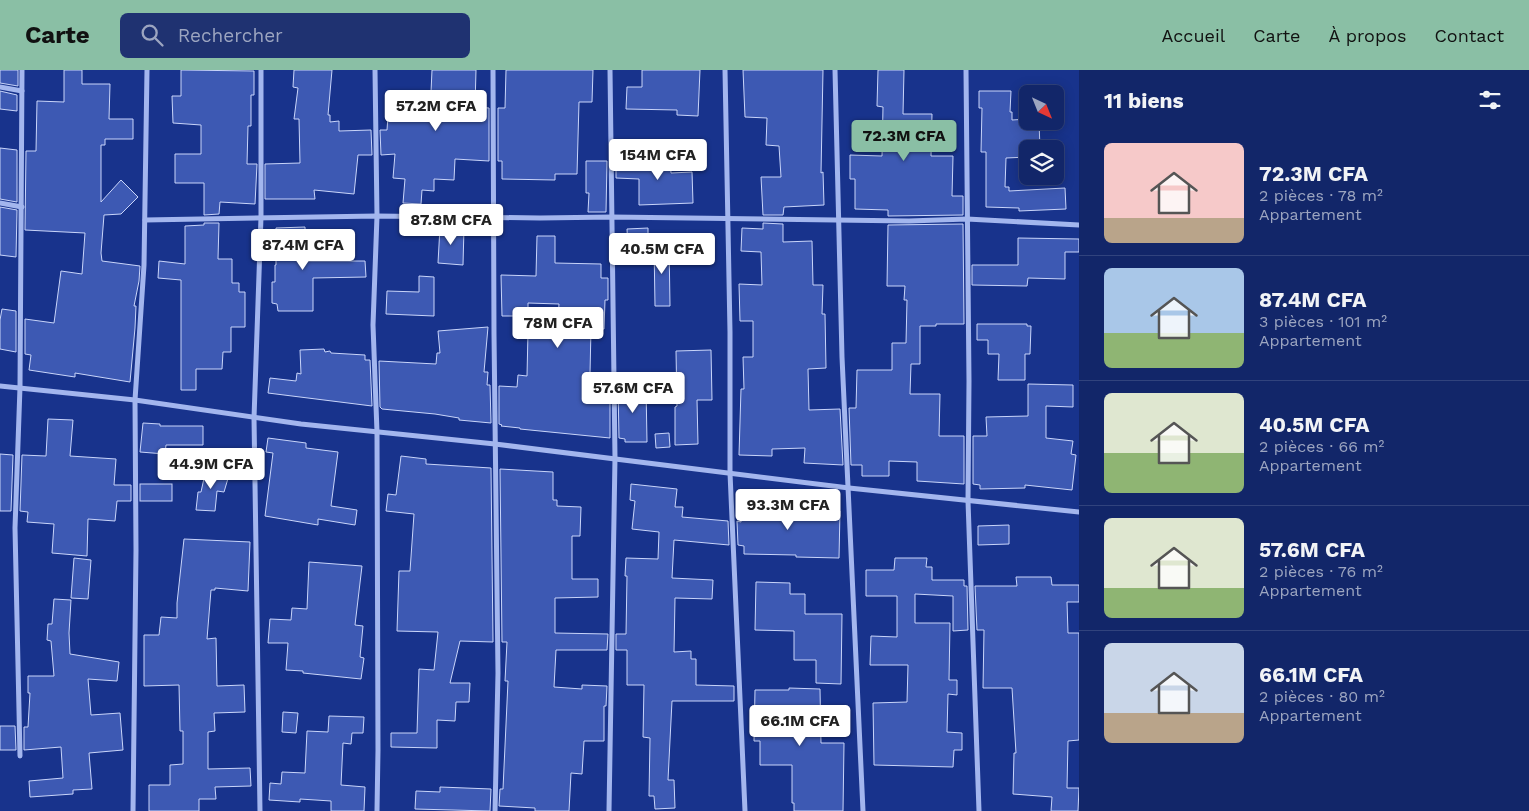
<!DOCTYPE html>
<html lang="fr">
<head>
<meta charset="utf-8">
<style>
	:root { --surface:#122669; --page:#1f3271; --text:#f1f3f6; --muted:#9ca5c0; --line:#31437d; --accent:#8abfa5 }
	body { margin:0; font-family:"Work Sans",sans-serif; background:var(--page); color:var(--text); height:100vh; display:flex; flex-direction:column; font-size:19px; white-space:nowrap }
	* { box-sizing:border-box; margin:0 }
	p { font-size:16px; color:var(--muted) }
	.icon { flex:none; width:28px; height:28px; fill:none; stroke:currentColor; stroke-width:2; stroke-linecap:round; stroke-linejoin:round }
	.map { position:relative; flex:1; overflow:hidden }
	.details { display:flex; flex-direction:column; background:var(--surface); width:450px }
	.details>* { flex:none }
	.needle { width:32px; rotate:137deg }
	.buttons { position:absolute; left:1019px; top:15px; display:grid; gap:10px }
	.buttons a { display:grid; place-items:center; width:45px; height:45px; border-radius:8px; background:var(--surface); box-shadow:0 2px 12px #0003,0 0 0 1px var(--line); font-size:25px }
	.price { position:absolute; translate:-50% -42px; padding:0 11px; border-radius:5px; background:#fff; color:#222; font-size:16px; line-height:32px; filter:drop-shadow(0 1px 2px #0008) }
	.price::after { content:''; position:absolute; left:50%; top:30px; width:15px; height:11px; margin-left:-8px; background:inherit; clip-path:polygon(0 0,100% 0,50% 100%) }
	.price.current { background:var(--accent); color:#111 }
	ul { padding:0; list-style:none }
	li { display:flex; align-items:center; gap:15px; height:125px; padding:0 25px }
	li+li { border-top:1px solid var(--line) }
	li span { display:grid; place-items:center; flex:none; width:140px; height:100px; border-radius:8px; color:#555 }
	li>.icon { margin-inline-start:auto }
	span .icon { width:60px; height:60px; fill:#fffc; stroke-width:1 }
	li b { font-size:21px }
	h2 { display:flex; justify-content:space-between; align-items:center; height:60px; padding:0 25px; font-size:21px }
	header { display:flex; align-items:center; gap:30px; box-sizing:border-box; height:70px; padding:0 25px; background:var(--accent); color:#111 }
	header strong { font-size:24px }
	nav { display:flex; gap:28px; margin-inline-start:auto; font-size:18px }
	.search { width:350px; height:45px; background:var(--page); display:flex; align-items:center; gap:12px; box-sizing:border-box; padding:0 18px; border-radius:8px; color:var(--muted); font-size:19px }
	main { display:flex; flex:1; min-height:0 }
	.map>svg:first-child { display:block }
</style>
</head>
<body>
<header>
<strong>Carte</strong>
<div class="search"><svg class="icon" aria-label="search" viewBox="0 0 24 24"><circle cx="10" cy="10" r="6"/><path d="M15 15l6 6"/></svg>Rechercher</div>
<nav><a>Accueil</a><a>Carte</a><a>À propos</a><a>Contact</a></nav>
</header>
<main>
<div class="map">
<svg width="1079" height="741" viewBox="0 0 1079 741">
	<rect width="100%" height="100%" fill="#18338c"/>
	<g fill="#3d59b3" stroke="#c9d5fa">
		<path d="M0 0H18V16L0 13Z"/>
		<path d="M64 0H82V14H110L109 49H133V69H105V75H101V132L121 110 138 127 121 144 104 145 101 183 102 191 140 196 139 211 134 236H136L135 258 130 312 75 303V307L29 300 31 285 25 284V249L54 253 61 201 82 204 85 163 25 160 26 81H36L37 31 64 32Z"/>
		<path d="M181 0 254 1V25H251V56H248L247 94H257L255 134 220 132 219 144 204 145V113H175V84H201V55L173 53 172 26H181Z"/>
		<path d="M294 0H332L328 45H330V52L339 51V61L371 60 372 85H358L354 124 314 120 315 129H265V94L300 93 299 49H294L298 18 293 17Z"/>
		<path d="M432 0H476L475 37 489 38V91L455 89 454 110 434 109V121L422 120 421 134 403 133 405 109 393 108 395 84 381 85 380 60H387L389 32 412 34V21L431 22Z"/>
		<path d="M506 0H593L592 32H579L577 104H555V110L502 109V91H498V38H505Z"/>
		<path d="M642 0H700L698 46 677 45V40L626 39 627 17H642Z"/>
		<path d="M743 0H823L821 103 823 102 824 135 784 137 783 145H763L761 107H781L779 76 766 75 767 48 745 47Z"/>
		<path d="M878 0H904L903 44H932L931 86H953L952 126H963V145L888 146V140L855 139V109H850V85L882 86 883 37 877 36Z"/>
		<path d="M0 21 17 25V41L0 39Z"/>
		<path d="M979 21H1011L1010 42H1012V50L1028 49V51H1039L1040 79H1028V87L1006 88 1005 117H1009V121L1065 118 1066 139 1019 141V138L986 137V82H981L982 38H979Z"/>
		<path d="M0 78 17 80V132L0 129Z"/>
		<path d="M643 87H670L671 103 692 102 693 133 639 135V109L616 108V91L644 90Z"/>
		<path d="M586 91H607L606 142H588L589 123H586Z"/>
		<path d="M0 137 17 140 16 187 0 185Z"/>
		<path d="M204 153H219L218 189H232V213H239V222H245V257H231V282H223L222 299H196V320H181V210L158 208 159 191 185 194V156L204 155Z"/>
		<path d="M763 153 783 154V172L812 171 813 215H823L822 244H825L826 298 808 299 809 340 840 339 843 395 804 393 805 378 772 379V386L739 385 741 319H744L743 287H753V251H740L739 214 762 215 761 182 741 181 742 158 763 159Z"/>
		<path d="M963 154 964 254H936V256H920V294H911L910 324H940L939 366H964V414L917 411V392L889 391V406H862V395H851L849 338H856L857 300H892V273H906L907 230H904L905 216H887L888 155Z"/>
		<path d="M305 157 306 191H365L366 207 313 208V241H278L277 234 272 233V212H275V195H276V158Z"/>
		<path d="M440 157 464 158 463 195 438 193Z"/>
		<path d="M648 158V178L628 179 627 159Z"/>
		<path d="M537 166H555V193L601 194V208H608V230H605L604 259H591L590 303H597L596 315H603V319L610 318V368L520 359V358L501 356 502 355 499 354V316L517 317 518 305 527 306 528 262 557 263 559 234 528 233V246H502L501 205 536 206Z"/>
		<path d="M1018 168 1079 169V182H1065V209L1028 208 1027 216 972 215V195H1018Z"/>
		<path d="M669 173 670 236H655L654 174Z"/>
		<path d="M419 206 434 207V246L386 244 387 221 419 222Z"/>
		<path d="M2 239 16 241V282L0 279V250Z"/>
		<path d="M977 254H1027V256H1031L1030 284H1025V310H998L999 284H988V270H977Z"/>
		<path d="M488 257 484 302H488L487 315H490L491 353 459 350V348L435 344 382 339 380 337 379 291 436 294 437 283H440L438 261Z"/>
		<path d="M324 279 325 282 330 281 331 283 365 285V290H370L372 336 268 323 270 308 296 311 297 303 301 304 300 280Z"/>
		<path d="M711 280 712 330H697L698 374 675 375V337L677 336 676 281Z"/>
		<path d="M1028 314 1073 315V337L1046 336V368L1073 371 1071 384 1076 385 1072 420 1025 415V418L980 419V415L973 414V366H987L986 347 1028 346Z"/>
		<path d="M646 317 647 372H625V369L619 368 618 318Z"/>
		<path d="M48 349 73 350 70 386 116 389 114 415H131V431H117L115 451 88 449 87 486 52 483 54 454 27 452 28 442 20 441 22 385 46 386Z"/>
		<path d="M143 353 160 354V356H203V375H166L165 384 140 382Z"/>
		<path d="M669 363 670 377 656 378 655 364Z"/>
		<path d="M268 368 306 373V378L338 382 331 436 357 440 355 455 318 449V455L265 446 273 383 266 382Z"/>
		<path d="M0 384 13 385 11 441H0Z"/>
		<path d="M401 386 426 389V394L491 398 493 572 460 571 450 613H470L469 632H456L455 651 437 650V678L391 677V663H417L419 599 434 600 438 562 397 561 399 501H410L414 444 386 441 388 424 396 425Z"/>
		<path d="M206 399 229 405 224 422 217 421 215 441 196 440 198 422H201Z"/>
		<path d="M500 399 553 402V430H557V436L581 437 580 466H572V509H598V527L555 528V563L608 564 607 580H556L554 617 582 619V615L607 616 606 636H604V671H584L582 704 571 703 569 741H535V738L499 736 500 719H503L508 611H505L507 572H502Z"/>
		<rect x="140" y="414" width="32" height="17"/>
		<path d="M631 414 677 419 675 437H683L682 447 728 451 729 475 674 470 672 508 713 510 712 529 675 528 674 582 691 581V589H696V615L734 616V631H672L668 710H674L675 738 655 739 654 726H649L650 668 643 667 644 615H627V580H616V564H626L627 506H625L626 488 658 489 659 462 632 459 635 431 630 430Z"/>
		<path d="M742 430H773V434H792V440L840 441 839 488 796 487V485L744 484V476L738 475 737 451 741 452Z"/>
		<path d="M1009 455V474L978 475V456Z"/>
		<path d="M184 469 250 472 248 521 215 518V520H211L207 569 216 568 217 616 244 615 245 642 214 643 215 661 208 662V699L250 698 251 716 215 717 216 729H199V741H149V715H170V695L183 694V661H180L179 615 144 616V565H159L161 547 177 548V533Z"/>
		<path d="M74 488 91 490 88 529 71 528Z"/>
		<path d="M895 488H927L926 497H932V510H964V516H967L968 560 953 561V526L915 524V553H950L949 610H957V625L948 624 947 662 962 663V680H954L953 697 874 695 873 633 907 632 908 595H870L871 566 897 567V526H866V500H894Z"/>
		<path d="M309 492 362 496 355 555 363 556 360 587 364 588 361 609 303 603V601L286 600 288 573H268L270 549 291 550 292 538 307 539Z"/>
		<path d="M1016 507H1051L1052 515H1079V532H1067L1068 563H1079V670L1068 671 1067 718H1079L1078 741H1051L1052 727 1013 724 1014 683H1016L1012 618H983L984 560H977L975 516H1017Z"/>
		<path d="M756 512 790 513V524H805V544H842L841 614 816 613V590H794V561L755 560Z"/>
		<path d="M54 529 71 530 69 563 70 584 119 592 117 611 88 609 91 645 120 643 123 680 89 683 92 719 73 720V724L30 727 29 711 63 708 61 677 24 680V657H28L30 623H28V606H54L51 571 47 570 48 554H52Z"/>
		<path d="M789 618 820 619 821 673H844L843 741H794V733H792V695H760V671H754L755 620H789Z"/>
		<path d="M283 642 298 643 296 663 282 662Z"/>
		<path d="M329 646 364 647 363 663H352L351 674 343 673 341 715 365 717 364 741H331V731L300 729V732L269 730 270 713 281 714 282 702 305 703 307 661 328 662Z"/>
		<path d="M0 656H15L16 680H0Z"/>
		<path d="M440 717 491 719 490 741 415 739 416 721 440 722Z"/>
	</g>
	<g fill="none" stroke-linecap="round" stroke-linejoin="round">
		<g stroke="#a3b6ee" stroke-width="5">
			<path d="M375 0 377 146 373 255 377 362 378 680 377 741"/>
			<path d="M493 0 494 264 498 603 495 741"/>
			<path d="M725 0 730 262V403L745 741"/>
			<path d="M835 0 842 287 863 741"/>
			<path d="M966 0 969 311 968 431 979 741"/>
			<path d="M0 17 22 21"/>
			<path d="M0 133 22 137"/>
			<path d="M145 150 377 146 540 148 612 147 909 151 967 149 1079 155"/>
			<path d="M0 316 135 330 301 354 495 374 849 418 1079 442"/>
			<path d="M20 686 15 458 20 317 22 0"/>
			<path d="M133 741 136 480 135 330 144 195 147 0"/>
			<path d="M260 741 254 348 261 147V0"/>
			<path d="M609 741 615 388 610 0"/>
		</g>
	</g>
</svg>
<div class="buttons">
<a><svg class="needle" viewBox="-14 -14 28 28"><path d="M0-13l5 13h-10z" fill="#e53935"/><path d="M0 13l5-13h-10z" fill="#9ca5c0"/></svg></a>
<a><svg class="icon" aria-label="layers" viewBox="0 0 24 24"><path d="M12 4l9 5-9 5-9-5zM3 14l9 5 9-5"/></svg></a>
</div>
<b class="price" style="left:436px;top:62px">57.2M CFA</b>
<b class="price current" style="left:904px;top:92px">72.3M CFA</b>
<b class="price" style="left:658px;top:111px">154M CFA</b>
<b class="price" style="left:451px;top:176px">87.8M CFA</b>
<b class="price" style="left:303px;top:201px">87.4M CFA</b>
<b class="price" style="left:662px;top:205px">40.5M CFA</b>
<b class="price" style="left:558px;top:279px">78M CFA</b>
<b class="price" style="left:633px;top:344px">57.6M CFA</b>
<b class="price" style="left:211px;top:420px">44.9M CFA</b>
<b class="price" style="left:788px;top:461px">93.3M CFA</b>
<b class="price" style="left:800px;top:677px">66.1M CFA</b>
</div>
<section class="details">
<h2>11 biens<svg class="icon" aria-label="filters" viewBox="0 0 24 24"><path d="M4 7h16M4 17h16"/><circle cx="9" cy="7" r="2"/><circle cx="15" cy="17" r="2"/></svg></h2>
<ul>
<li><span style="background:linear-gradient(#f6c9c9 75%,#b9a48a 0)"><svg class="icon" aria-label="home" viewBox="0 0 24 24"><path d="M3 11l9-7 9 7M6 9v11h12V9"/></svg></span><div><b>72.3M CFA</b><p>2 pièces · 78 m²</p><p>Appartement</p></div></li>
<li><span style="background:linear-gradient(#a9c7e8 65%,#8fb573 0)"><svg class="icon" aria-label="home" viewBox="0 0 24 24"><path d="M3 11l9-7 9 7M6 9v11h12V9"/></svg></span><div><b>87.4M CFA</b><p>3 pièces · 101 m²</p><p>Appartement</p></div></li>
<li><span style="background:linear-gradient(#dfe7d0 60%,#8fb573 0)"><svg class="icon" aria-label="home" viewBox="0 0 24 24"><path d="M3 11l9-7 9 7M6 9v11h12V9"/></svg></span><div><b>40.5M CFA</b><p>2 pièces · 66 m²</p><p>Appartement</p></div></li>
<li><span style="background:linear-gradient(#dfe7d0 70%,#8fb573 0)"><svg class="icon" aria-label="home" viewBox="0 0 24 24"><path d="M3 11l9-7 9 7M6 9v11h12V9"/></svg></span><div><b>57.6M CFA</b><p>2 pièces · 76 m²</p><p>Appartement</p></div></li>
<li><span style="background:linear-gradient(#c9d6e8 70%,#b9a48a 0)"><svg class="icon" aria-label="home" viewBox="0 0 24 24"><path d="M3 11l9-7 9 7M6 9v11h12V9"/></svg></span><div><b>66.1M CFA</b><p>2 pièces · 80 m²</p><p>Appartement</p></div></li>
</ul>
</section>
</main>
</body>
</html>
